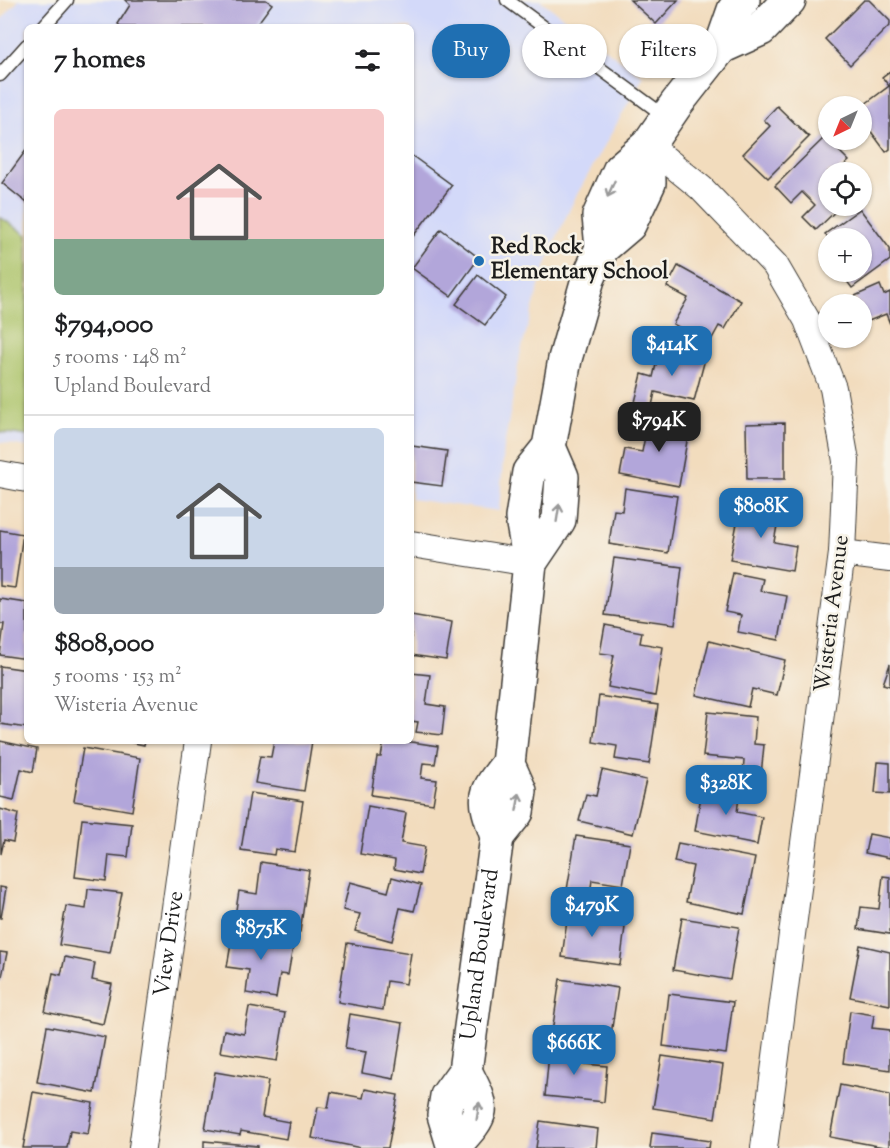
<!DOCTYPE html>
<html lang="en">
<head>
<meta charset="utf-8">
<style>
	:root { --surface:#fff; --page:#f6f6f6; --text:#202124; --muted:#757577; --line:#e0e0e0; --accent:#1f6fb2 }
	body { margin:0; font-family:"Sorts Mill Goudy",serif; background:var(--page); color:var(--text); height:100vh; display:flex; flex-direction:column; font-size:22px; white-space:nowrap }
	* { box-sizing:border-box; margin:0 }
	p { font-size:20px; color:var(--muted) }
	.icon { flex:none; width:33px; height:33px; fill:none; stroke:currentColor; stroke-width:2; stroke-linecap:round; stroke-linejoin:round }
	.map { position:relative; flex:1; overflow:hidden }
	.details { position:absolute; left:24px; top:24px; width:390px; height:720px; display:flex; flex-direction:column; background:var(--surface); border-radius:9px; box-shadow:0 2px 4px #0004 }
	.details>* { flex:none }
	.hud { position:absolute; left:432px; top:24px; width:368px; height:54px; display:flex; gap:12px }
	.needle { width:39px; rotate:223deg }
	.buttons { position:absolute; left:818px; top:96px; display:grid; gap:12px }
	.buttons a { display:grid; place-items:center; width:54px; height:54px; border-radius:50%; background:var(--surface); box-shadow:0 2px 4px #0004; font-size:30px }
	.price { position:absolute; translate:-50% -51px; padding:0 14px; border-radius:12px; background:var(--accent); color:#fff; font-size:20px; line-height:39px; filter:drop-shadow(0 2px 3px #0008) }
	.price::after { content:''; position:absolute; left:50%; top:36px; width:18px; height:14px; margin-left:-9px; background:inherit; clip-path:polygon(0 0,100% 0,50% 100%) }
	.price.on { background:#222; color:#fff }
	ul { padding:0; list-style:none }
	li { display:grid; align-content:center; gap:12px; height:318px; padding:0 30px }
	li+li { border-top:2px solid var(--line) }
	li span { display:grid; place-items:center; height:186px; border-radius:9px; color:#555 }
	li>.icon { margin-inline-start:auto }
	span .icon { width:108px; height:108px; fill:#fffc; stroke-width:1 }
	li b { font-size:26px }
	h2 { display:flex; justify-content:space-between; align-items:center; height:72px; padding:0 30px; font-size:26px }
	.chip { padding:0 21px; border-radius:27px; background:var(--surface); box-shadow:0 2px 4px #0004; font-size:21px; line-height:54px }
	.chip.on { background:var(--accent); color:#fff }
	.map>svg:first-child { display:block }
</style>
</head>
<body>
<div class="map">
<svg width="890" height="1148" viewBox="0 0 890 1148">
	<rect width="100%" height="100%" fill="#f7f3e8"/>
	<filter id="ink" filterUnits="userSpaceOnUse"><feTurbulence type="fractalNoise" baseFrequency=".0167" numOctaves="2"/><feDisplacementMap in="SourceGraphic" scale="12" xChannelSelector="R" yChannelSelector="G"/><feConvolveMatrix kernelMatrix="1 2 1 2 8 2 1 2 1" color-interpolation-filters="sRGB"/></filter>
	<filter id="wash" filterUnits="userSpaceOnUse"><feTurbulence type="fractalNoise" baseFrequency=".008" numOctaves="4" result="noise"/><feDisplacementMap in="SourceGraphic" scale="24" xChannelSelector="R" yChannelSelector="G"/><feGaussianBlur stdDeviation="1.35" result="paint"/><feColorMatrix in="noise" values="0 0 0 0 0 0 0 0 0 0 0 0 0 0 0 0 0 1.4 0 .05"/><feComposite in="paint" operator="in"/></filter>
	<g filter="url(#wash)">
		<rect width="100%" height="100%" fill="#f2dcbd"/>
		<path fill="#d3d9f9" d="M19 0H540L643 77 575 198 554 243 541 279 520 355 504 448 499 511 411 499V27H27V447L0 442V21Z"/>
		<path fill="#aac267" stroke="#636f42" stroke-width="1.5" d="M0 217 27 235V436L0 432Z"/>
		<g id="blocks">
			<g fill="#b2a6da">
				<path d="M125 0H266L272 4 255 27H121L118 24 130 5Z"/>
				<path d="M630 0H678L656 24Z"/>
				<path d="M864 0H869L890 21V25L850 65 825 39Z"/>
				<path d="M890 71V149L886 152 861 118V107L889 86 882 77Z"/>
				<path d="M777 106 809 137 768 178 743 154 770 126 764 120Z"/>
				<path d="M825 137 849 161 839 170 842 172H828V206H841L816 230 803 217 815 205 802 192 791 203 775 186Z"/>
				<path d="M27 149V203L2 183Z"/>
				<path d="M411 155 452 185 411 239Z"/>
				<path d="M860 209 890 249V260L852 288 840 272H861V238H828L825 234Z"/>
				<path d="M441 229 479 258 451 296 412 268Z"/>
				<path d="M678 266 741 301 725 329 719 326 709 344 673 324 688 298 667 287Z"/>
				<path d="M478 275 506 297 485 325 456 304Z"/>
				<path d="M880 285 884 295 890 292V324L886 314 866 322 861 311V304H858L855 296Z"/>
				<path d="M660 348 705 359 694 401 655 392 652 406 635 402 642 374 653 377Z"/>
				<path d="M649 416 690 424 679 486 620 475 625 449 642 452Z"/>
				<path d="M785 423V479H747L746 424Z"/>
				<path d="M412 446 447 451 442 486 411 482Z"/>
				<path d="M625 488 677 496 668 553 609 544 614 510 622 511Z"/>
				<path d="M741 502 780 509 774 542 796 546 792 571 730 560Z"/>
				<path d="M0 530 23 534 15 588 0 586Z"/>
				<path d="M614 558 682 567 675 624 605 615Z"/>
				<path d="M733 573 763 579 760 591 787 596 779 640 738 632 741 615 725 612Z"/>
				<path d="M0 599 27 603V659L0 655 4 624H0Z"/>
				<path d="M411 615 452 622 446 660 411 655Z"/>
				<path d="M605 625 642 632 640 643 663 647 655 696 608 687 614 655 600 653Z"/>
				<path d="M709 641 785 660 777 695 752 689 748 707 696 695Z"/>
				<path d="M890 664V686L883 684Z"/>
				<path d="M0 666 27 670V728L0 724Z"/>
				<path d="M411 673 430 675 426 704 445 707 442 735 416 732 418 722 411 721Z"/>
				<path d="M599 696 658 705 649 764 615 759 617 746 593 742Z"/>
				<path d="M708 712 756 717 754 744 764 745 761 775 743 773 744 760 703 756Z"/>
				<path d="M0 741 37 749 33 772 21 769 14 800 0 797Z"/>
				<path d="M125 741H145L144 745Z"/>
				<path d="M274 741H312L304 791 255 783 260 756 271 757Z"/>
				<path d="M384 741H405L438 746 435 764 423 763 421 778 437 780 433 804 371 795 377 757H381Z"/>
				<path d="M83 748 140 758 132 811 74 801Z"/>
				<path d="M878 762 890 763V794L875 793Z"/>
				<path d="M602 770 646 780 633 834 579 821 586 794 596 796Z"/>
				<path d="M703 784 740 790 737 812 762 817 757 845 736 841V839L695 831Z"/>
				<path d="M250 793 303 801 295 852 275 849 274 855 241 850Z"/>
				<path d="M368 806 406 813 401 843 425 847 420 874 394 869 395 860 360 854Z"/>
				<path d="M0 809 18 814 13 842 4 840 1 854Z"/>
				<path d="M82 819 132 824 128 857 109 855 106 881 75 877Z"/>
				<path d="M869 834 890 838V858L865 853Z"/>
				<path d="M576 836 630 844 623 885 592 880 590 894 567 890Z"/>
				<path d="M678 843 755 858 744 914 686 902 693 866 674 862Z"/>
				<path d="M261 862 309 870 300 932 234 922 239 891 257 894Z"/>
				<path d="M883 876 890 877V934L858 929 861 907 879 909Z"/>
				<path d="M392 877 421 885 414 911 400 908 392 941 355 931 360 914 343 910 350 882 388 892Z"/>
				<path d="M0 887 6 888 1 918H0Z"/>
				<path d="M88 889 122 893 110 953 59 945 66 906 86 909Z"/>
				<path d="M569 906 600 910 598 922 625 927 620 965 562 957Z"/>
				<path d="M682 918 739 927 730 980 673 970Z"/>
				<path d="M233 932 294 941 288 975 280 974 276 998 246 993 249 970 227 967Z"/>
				<path d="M347 943 411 953 406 984 387 981 383 1010 338 1002Z"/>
				<path d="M860 945 890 952V1005L850 997Z"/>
				<path d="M0 952 7 953 1 981H0Z"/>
				<path d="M65 957 95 963 92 980 112 984 103 1024 45 1012 53 973 61 975Z"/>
				<path d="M560 979 618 988 610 1041 552 1032Z"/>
				<path d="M669 994 733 1002 726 1054 663 1046Z"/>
				<path d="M249 1007 285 1013 277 1061 220 1052 224 1030 244 1034Z"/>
				<path d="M850 1011 874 1015 872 1028 890 1030V1070L843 1063Z"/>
				<path d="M350 1014 403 1023 394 1079 362 1073 366 1052 345 1049Z"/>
				<path d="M47 1026 105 1037 95 1093 37 1082Z"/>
				<path d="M550 1043 577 1045 575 1063 607 1066 604 1102 545 1096Z"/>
				<path d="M662 1056 723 1065 715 1118 653 1108Z"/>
				<path d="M215 1072 268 1081 262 1117 289 1122 286 1139 241 1131 240 1135 205 1129Z"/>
				<path d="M840 1085 890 1095 889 1148 830 1137Z"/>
				<path d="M365 1089 398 1095 388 1148H361L312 1138 318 1107 328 1108 331 1092 363 1098Z"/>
				<path d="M33 1092 93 1103 88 1134 70 1131 67 1148H23Z"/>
				<path d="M540 1121 598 1129 596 1148H536Z"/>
				<path d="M652 1133 710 1141 709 1148H650Z"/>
				<path d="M204 1141 258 1146V1148H204Z"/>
			</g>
		</g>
	</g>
	<g filter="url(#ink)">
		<use href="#blocks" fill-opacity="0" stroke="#3c3934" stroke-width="1.5"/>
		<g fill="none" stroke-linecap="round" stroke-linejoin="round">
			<defs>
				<g id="lane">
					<path d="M507 0 666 117"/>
					<path d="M43 27 67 0"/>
					<path d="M0 75 27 45"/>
				</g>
				<g id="street">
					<path d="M648 145 701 188 775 265 807 320 833 388 846 461 842 553 764 1148"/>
					<path d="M0 474 27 479"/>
					<path d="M411 544 530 563"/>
					<path d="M842 553 890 559"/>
					<path id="s1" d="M142 1148 198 741"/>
				</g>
				<g id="secondary">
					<path d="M721 47 761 29 789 0"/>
					<path d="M602 248 599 216 620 169 648 145 677 103 721 47 734 10 743 0"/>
					<path d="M530 563 559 520 562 477 549 447"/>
					<path d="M497 837 517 812 520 791 508 764 530 563 522 518 529 472 549 447 565 359 588 279 602 248 629 225 649 183 648 145"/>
					<path d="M455 1145C485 1112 486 1111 465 1071"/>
					<path id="s2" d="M454 1148 444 1115 447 1096 465 1071 497 837C484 797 481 797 508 764"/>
				</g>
			</defs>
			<use href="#lane" stroke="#3c3934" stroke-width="15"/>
			<use href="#street" stroke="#3c3934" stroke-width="28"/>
			<use href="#secondary" stroke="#3c3934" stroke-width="36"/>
			<use href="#lane" stroke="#fff" stroke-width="12"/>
			<use href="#street" stroke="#fff" stroke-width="26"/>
			<use href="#secondary" stroke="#fff" stroke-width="33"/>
		</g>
		<defs><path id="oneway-shaft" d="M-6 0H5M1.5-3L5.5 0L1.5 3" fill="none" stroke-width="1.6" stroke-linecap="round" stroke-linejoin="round" transform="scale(1.5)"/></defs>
		<g stroke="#999">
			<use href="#oneway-shaft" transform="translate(611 189) rotate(114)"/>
			<use href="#oneway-shaft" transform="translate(558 513) rotate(-81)"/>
			<use href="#oneway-shaft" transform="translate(518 802) rotate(-80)"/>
			<use href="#oneway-shaft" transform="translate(478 1111) rotate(-81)"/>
		</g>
	</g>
	<circle fill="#1f6fb2" stroke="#f7f3e8" stroke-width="2" cx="479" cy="261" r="6"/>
	<g text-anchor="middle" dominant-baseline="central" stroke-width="5" stroke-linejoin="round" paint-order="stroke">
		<g font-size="22" font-weight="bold" fill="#1c1c1c" stroke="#f7f3e8" text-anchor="start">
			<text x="491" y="248">Red Rock<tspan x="491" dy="25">Elementary School</tspan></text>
		</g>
		<g font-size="22" fill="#1c1c1c" stroke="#f7f3e8">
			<text transform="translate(833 614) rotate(-83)">Wisteria Avenue</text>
			<text stroke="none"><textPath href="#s1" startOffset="206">View Drive</textPath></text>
			<text stroke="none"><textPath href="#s2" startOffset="202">Upland Boulevard</textPath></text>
		</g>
	</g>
</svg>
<div class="buttons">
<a><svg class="needle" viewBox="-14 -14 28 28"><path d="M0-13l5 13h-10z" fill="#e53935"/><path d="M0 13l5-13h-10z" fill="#757577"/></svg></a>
<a><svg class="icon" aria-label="locate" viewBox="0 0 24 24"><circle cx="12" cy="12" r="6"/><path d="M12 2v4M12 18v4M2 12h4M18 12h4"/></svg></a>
<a>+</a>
<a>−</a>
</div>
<b class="price" style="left:672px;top:377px">$414K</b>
<b class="price on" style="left:659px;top:453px">$794K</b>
<b class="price" style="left:761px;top:539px">$808K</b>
<b class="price" style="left:726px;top:816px">$328K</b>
<b class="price" style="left:592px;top:938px">$479K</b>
<b class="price" style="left:261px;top:961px">$875K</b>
<b class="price" style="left:574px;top:1076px">$666K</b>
<div class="hud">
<a class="chip on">Buy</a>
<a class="chip">Rent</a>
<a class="chip">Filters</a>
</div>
<section class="details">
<h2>7 homes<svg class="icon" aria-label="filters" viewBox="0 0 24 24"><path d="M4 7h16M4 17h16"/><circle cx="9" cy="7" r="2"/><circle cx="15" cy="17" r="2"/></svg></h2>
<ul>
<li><span style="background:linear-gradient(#f6c9c9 70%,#7fa58c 0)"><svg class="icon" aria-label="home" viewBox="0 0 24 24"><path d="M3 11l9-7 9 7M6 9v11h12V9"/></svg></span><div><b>$794,000</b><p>5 rooms · 148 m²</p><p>Upland Boulevard</p></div></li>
<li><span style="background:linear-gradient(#c9d6e8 75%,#9aa5b1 0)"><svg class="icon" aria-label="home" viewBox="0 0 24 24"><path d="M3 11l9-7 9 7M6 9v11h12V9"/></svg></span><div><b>$808,000</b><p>5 rooms · 153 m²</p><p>Wisteria Avenue</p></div></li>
</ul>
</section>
</div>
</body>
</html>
